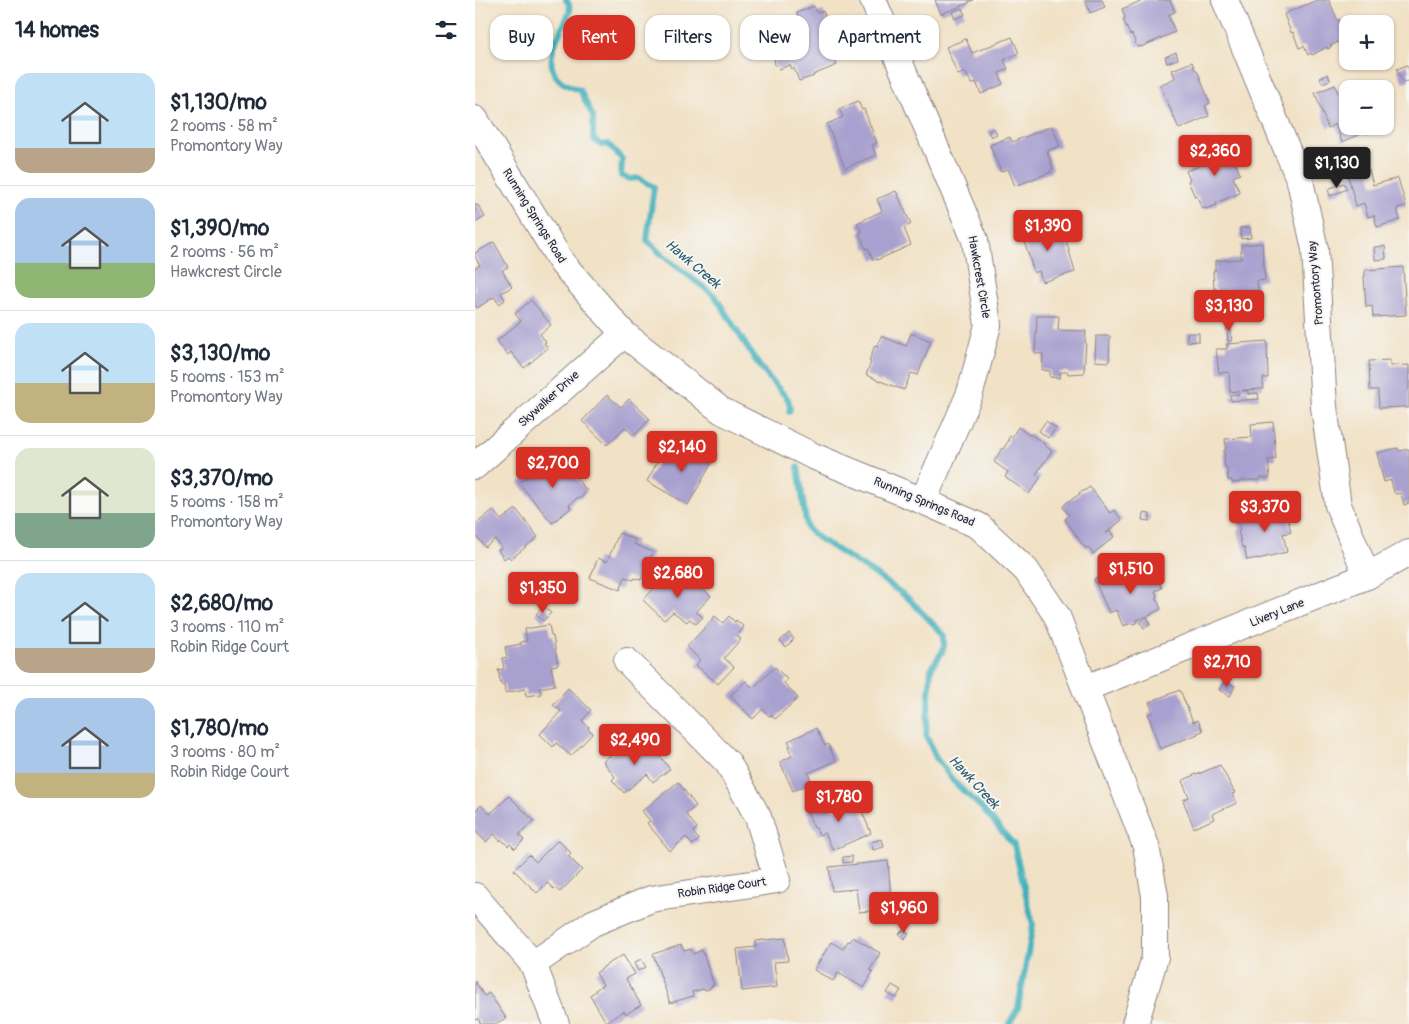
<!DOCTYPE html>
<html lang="en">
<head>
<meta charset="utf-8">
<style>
	:root { --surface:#fff; --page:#f6f6f7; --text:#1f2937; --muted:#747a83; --line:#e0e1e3; --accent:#d93025 }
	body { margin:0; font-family:Pangolin,sans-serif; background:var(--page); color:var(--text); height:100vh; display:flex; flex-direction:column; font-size:19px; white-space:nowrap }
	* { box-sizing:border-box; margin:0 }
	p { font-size:16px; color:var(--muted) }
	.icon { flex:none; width:28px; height:28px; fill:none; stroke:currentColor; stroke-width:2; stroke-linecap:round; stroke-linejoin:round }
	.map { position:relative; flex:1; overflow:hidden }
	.side { display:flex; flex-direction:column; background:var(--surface); width:475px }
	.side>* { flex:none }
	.guide { position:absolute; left:15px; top:15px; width:475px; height:45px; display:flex; gap:10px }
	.tools { position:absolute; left:864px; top:15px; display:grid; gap:10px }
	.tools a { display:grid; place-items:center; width:55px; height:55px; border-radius:10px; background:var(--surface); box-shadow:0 1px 4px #0004; font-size:25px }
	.price { position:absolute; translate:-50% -42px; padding:0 11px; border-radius:5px; background:var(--accent); color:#fff; font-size:16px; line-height:32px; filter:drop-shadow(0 1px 2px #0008) }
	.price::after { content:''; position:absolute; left:50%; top:30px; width:15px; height:11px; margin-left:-8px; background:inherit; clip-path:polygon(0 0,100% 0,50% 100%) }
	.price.selected { background:#222; color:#fff }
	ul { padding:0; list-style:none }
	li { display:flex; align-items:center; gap:15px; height:125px; padding:0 15px }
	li+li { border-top:1px solid var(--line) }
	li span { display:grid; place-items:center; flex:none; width:140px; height:100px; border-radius:15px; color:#555 }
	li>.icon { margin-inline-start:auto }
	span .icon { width:60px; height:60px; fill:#fffc; stroke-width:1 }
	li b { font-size:21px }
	h2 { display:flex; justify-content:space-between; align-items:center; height:60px; padding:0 15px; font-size:21px }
	.pill { padding:0 18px; border-radius:15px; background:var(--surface); box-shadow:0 1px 4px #0004; font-size:18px; line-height:45px }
	.pill.selected { background:var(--accent); color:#fff }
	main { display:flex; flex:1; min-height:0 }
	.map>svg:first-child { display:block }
</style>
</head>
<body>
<main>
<section class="side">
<h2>14 homes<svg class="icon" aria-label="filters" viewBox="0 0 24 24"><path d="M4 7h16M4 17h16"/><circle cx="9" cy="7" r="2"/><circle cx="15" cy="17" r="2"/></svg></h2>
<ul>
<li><span style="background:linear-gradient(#bfe0f5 75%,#b9a48a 0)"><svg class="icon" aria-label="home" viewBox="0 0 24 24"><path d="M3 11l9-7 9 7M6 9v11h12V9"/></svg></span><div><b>$1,130/mo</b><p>2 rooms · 58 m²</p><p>Promontory Way</p></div></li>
<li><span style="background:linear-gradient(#a9c7e8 65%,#8fb573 0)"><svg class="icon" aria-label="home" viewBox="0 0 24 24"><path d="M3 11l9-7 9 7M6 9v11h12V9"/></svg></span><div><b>$1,390/mo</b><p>2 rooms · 56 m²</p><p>Hawkcrest Circle</p></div></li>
<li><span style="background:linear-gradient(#bfe0f5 60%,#c2b280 0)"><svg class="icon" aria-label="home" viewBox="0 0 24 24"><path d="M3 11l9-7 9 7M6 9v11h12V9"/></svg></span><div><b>$3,130/mo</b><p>5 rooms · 153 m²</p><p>Promontory Way</p></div></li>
<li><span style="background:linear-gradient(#dfe7d0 65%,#7fa58c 0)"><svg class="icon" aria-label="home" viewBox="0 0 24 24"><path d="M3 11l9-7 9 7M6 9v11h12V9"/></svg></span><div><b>$3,370/mo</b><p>5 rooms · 158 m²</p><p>Promontory Way</p></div></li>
<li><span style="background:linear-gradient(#bfe0f5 75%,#b9a48a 0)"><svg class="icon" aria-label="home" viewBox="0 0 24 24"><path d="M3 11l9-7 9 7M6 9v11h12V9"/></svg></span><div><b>$2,680/mo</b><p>3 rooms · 110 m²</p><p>Robin Ridge Court</p></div></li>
<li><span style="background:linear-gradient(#a9c7e8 75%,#c2b280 0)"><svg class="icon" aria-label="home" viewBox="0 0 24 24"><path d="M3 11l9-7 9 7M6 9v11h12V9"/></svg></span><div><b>$1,780/mo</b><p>3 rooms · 80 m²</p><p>Robin Ridge Court</p></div></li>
</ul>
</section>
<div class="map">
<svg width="934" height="1024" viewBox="0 0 934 1024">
	<rect width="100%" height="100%" fill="#f6f6f2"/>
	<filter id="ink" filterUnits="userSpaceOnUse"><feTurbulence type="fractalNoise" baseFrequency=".02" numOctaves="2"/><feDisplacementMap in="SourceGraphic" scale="10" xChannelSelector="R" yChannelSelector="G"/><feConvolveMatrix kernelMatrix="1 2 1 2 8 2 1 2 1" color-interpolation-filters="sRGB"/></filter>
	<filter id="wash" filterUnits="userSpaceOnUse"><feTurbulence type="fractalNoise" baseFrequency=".0096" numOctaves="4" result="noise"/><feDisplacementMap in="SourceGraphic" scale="20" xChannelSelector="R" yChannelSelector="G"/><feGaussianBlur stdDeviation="1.12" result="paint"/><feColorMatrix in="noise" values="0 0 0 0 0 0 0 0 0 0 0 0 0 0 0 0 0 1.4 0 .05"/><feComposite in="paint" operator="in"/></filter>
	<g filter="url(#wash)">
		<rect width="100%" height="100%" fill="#f1e1c5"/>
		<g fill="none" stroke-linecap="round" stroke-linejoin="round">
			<g stroke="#41b0bb" stroke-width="6">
				<path d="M91 0 94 4 95 11C81 42 57 77 105 90L118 117V139L126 145 133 144 147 159 146 176 155 179 164 178 179 187 172 240 187 255 240 296 281 361 294 378 313 399 315 407 314 412"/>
				<path d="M323 467 332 528 343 538 400 574 433 598 469 635V646L467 652 456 669 451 735 461 758 479 782 506 807 539 845 558 925 543 1008 534 1024"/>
			</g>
		</g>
		<g id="blocks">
			<g fill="#a8a0cf">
				<path d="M460 0H498L493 2 494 3 466 14Z"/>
				<path d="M610 0H627L630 7 615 13Z"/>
				<path d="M668 0H695L700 12 693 15 700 32 666 47V46L662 47 657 34 655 35 648 19 650 18 647 9Z"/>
				<path d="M842 0H854L863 21 866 20 871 23 872 28V38L855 46 856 47 853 49 852 47 837 55 836 53 833 55 829 46 824 48 818 32 816 33 809 14Z"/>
				<path d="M339 6 342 13 348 11 363 45 355 48 362 65 338 75 339 76 324 81 319 68 317 69 315 65 304 69 300 65 299 57 312 52 308 42 333 32 328 21 325 22 322 13Z"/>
				<path d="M487 8 490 15 480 19 477 12Z"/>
				<path d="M537 37 544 53 529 60 533 69 524 73 528 84 506 94 501 82 497 84 490 72 483 75 471 47 491 39 497 53Z"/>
				<path d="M701 52 703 59 692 63 690 57Z"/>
				<path d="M717 62 720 70H722L735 103 730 106 734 116 704 129 685 85 700 78 697 70Z"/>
				<path d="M932 65 934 70V80L928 83 922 69Z"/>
				<path d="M853 74 855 80 847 83 845 78Z"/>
				<path d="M860 85 865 98 872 95V126H904L895 130V132L891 134V132L867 142 860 124 853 128 840 93Z"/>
				<path d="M383 101 387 110 389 109 402 143 397 145 401 155 370 168 352 124 368 117 364 109Z"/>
				<path d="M577 126 585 146 572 151 578 169 575 171 576 172 540 186 533 169 526 172 515 145 535 137 537 142Z"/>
				<path d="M519 128 522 134 516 137 513 131Z"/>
				<path d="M751 140 765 174 758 177 765 193 741 203 742 205 731 209 730 208 727 209 722 196 720 197 713 181 715 180 711 171 737 161 731 148Z"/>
				<path d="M894 170 898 185 923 178 931 206 922 208 925 220 902 227 899 215 893 217 889 203 881 206 873 176Z"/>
				<path d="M869 183 872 189 855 196 853 189Z"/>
				<path d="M421 191 436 224 429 228 436 245 402 260V259L398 260 393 248 391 249 384 233 387 232 382 223 407 211 402 199Z"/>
				<path d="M0 203 2 206 3 205 10 217 0 223Z"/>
				<path d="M569 222 571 231 587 226 600 272 567 282 564 271 559 273 550 243 548 237 551 236 548 228Z"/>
				<path d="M775 227 776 238 766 239 765 228Z"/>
				<path d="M19 242 33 267 27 270 37 287 26 293 30 300 24 304 19 297 2 308 0 305V268L5 265 0 257V253Z"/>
				<path d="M787 243 790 280 782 281 784 300 758 302H753V304H746V302H742L741 288 739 289 738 271H740V261L766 259V245Z"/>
				<path d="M910 246 911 259 900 260 899 247Z"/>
				<path d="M928 267 931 315 898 317 897 306 891 307 889 276H890V270Z"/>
				<path d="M56 300 76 325 65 334 71 342 69 343 73 348 49 368 36 352 33 355 22 341 46 321 40 314Z"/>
				<path d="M562 316H584L583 330 611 331 610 341 611 342 609 373 593 374V372H585V378L575 377V371L567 370 568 354 560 353Z"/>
				<path d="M751 324H755L757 341H753Z"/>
				<path d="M436 333 456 341 443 375 436 373 429 390 405 381V382L401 380V379L391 375 396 362 394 361 400 345 402 347 406 336 431 346Z"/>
				<path d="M712 333H724V341L712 342Z"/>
				<path d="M621 336H635L634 362 620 361Z"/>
				<path d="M792 341 793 378H788V389L768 390 767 391H773V394L783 393 784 399 756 401 755 395 764 394V391L755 392 754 372 744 373 741 349H752V344Z"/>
				<path d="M915 360V366L934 365V408H930V407L904 408 903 390H895L894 361Z"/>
				<path d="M132 395 146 407 154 399 175 419 159 436 150 427 132 445 107 421Z"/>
				<path d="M571 421 581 428 573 438 564 431Z"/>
				<path d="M798 422 801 459 793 460 795 478H785V480H769L765 482 757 483V480H753L752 467H750L749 450 751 449 750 439 777 437 776 424Z"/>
				<path d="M543 427 554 435 555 434 570 444 569 445 577 451 561 474 566 477 554 494 530 477 533 472 519 462 527 448 528 449 534 440 533 439 535 436 537 437Z"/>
				<path d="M221 442 242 454 213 505 172 481 188 452 209 464Z"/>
				<path d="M923 448 924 451 934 449V503L929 505 926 493 921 494 919 492 916 480 909 482 902 453Z"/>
				<path d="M86 459 112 491 106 498H102L94 505 96 508 77 523 44 483 68 464 71 469Z"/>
				<path d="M615 487 635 513 639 510 647 520 630 534 635 531 639 537 618 554 613 547 611 548 607 544 590 519 594 515 588 507 591 503 605 494 604 493 607 491V492Z"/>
				<path d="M809 503 816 532 808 534 812 552 783 559V558L772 560 769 547H767L763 530H765L763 520 790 514 789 508Z"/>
				<path d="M41 509 63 537 36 559 33 556 29 559 23 550 27 548 20 539 10 547 0 535V525L18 510 26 520Z"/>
				<path d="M668 513 675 514V521L667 520Z"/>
				<path d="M144 533 161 540 159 544 178 552 166 580 160 578 159 580 150 577 145 590 115 578 123 558 132 562Z"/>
				<path d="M681 564 686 576 682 578 687 588 680 591 682 596 681 597 686 609 676 614V615L662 620 663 622 658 624 657 623 648 626 641 610 634 613 619 579 639 570 645 583 668 572V570Z"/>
				<path d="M210 572 236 596 221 612 228 617 221 624 215 619 212 622 198 612 189 620 168 600 189 578 197 586Z"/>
				<path d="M69 606 76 613 68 621 61 614Z"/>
				<path d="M240 616 248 623 254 616 260 622 261 620 269 627 262 636 266 639 249 658 259 667 243 684 221 665 225 660 212 647Z"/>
				<path d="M672 617 675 625 669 628 665 622Z"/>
				<path d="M74 625 76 636H78L83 665 76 666 80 685 64 688 66 694 51 696 50 689 30 693 29 684 26 685 23 670 29 669 27 658 32 657 30 647 46 644 45 642 52 641 50 629Z"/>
				<path d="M314 633 319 639 311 647 305 641Z"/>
				<path d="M300 667 312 679 309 683 323 698 300 719 296 715 294 716 288 709 278 719 255 696 271 681 278 688Z"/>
				<path d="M749 681 760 686 755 696 744 690Z"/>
				<path d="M93 688 116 710 107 721 114 727 113 729 118 733 96 756 81 743 78 747 65 734 86 711 78 705Z"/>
				<path d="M705 690 718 722 723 720 728 731 722 733 723 734 685 749 673 714 678 712 674 702Z"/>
				<path d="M341 728 350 746 353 744 361 761 333 773 337 783 318 791 305 762 317 756 313 747 316 746 313 741Z"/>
				<path d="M153 742 156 747 158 745 164 753 176 745 195 769 178 782 172 774 149 793 137 780 140 777 128 761Z"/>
				<path d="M745 765 760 793 757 794 762 803 737 814 739 819 719 828 708 800 714 797 707 781 721 774V775Z"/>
				<path d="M203 782 221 806 211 814 222 828 218 832 224 840 217 845 211 837 195 851 172 823 175 821 167 811Z"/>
				<path d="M350 788 353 795 341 800 337 793Z"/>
				<path d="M34 796 59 821 44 835 49 840 40 849 35 844 33 846 26 839 25 841 19 834 11 842 0 831V811L6 805 15 814Z"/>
				<path d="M353 799 359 811 382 800 396 833 358 850 350 833 344 835 341 828H339L331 809Z"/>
				<path d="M407 839 409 847 398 850 396 842Z"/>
				<path d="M83 840 96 853 93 856 107 870 85 892 80 888 79 889 72 883 62 893 39 870 54 855 61 862Z"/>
				<path d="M377 856V862L368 863V857Z"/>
				<path d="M413 861 416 900H413L414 909 384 912 381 889 357 891 354 867Z"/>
				<path d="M429 929 434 934 429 939 424 934Z"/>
				<path d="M378 937 405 953 395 970 398 972 389 988 363 973 358 981 339 970 356 942 368 949 373 941 375 942Z"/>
				<path d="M310 938 313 961 299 962 302 987 267 991 262 949 281 947 280 941Z"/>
				<path d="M206 945 209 951 216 949 218 954 227 950 239 985 236 986 234 989 230 990 228 989 217 992 218 996 195 1003 178 954Z"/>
				<path d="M148 955 160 974 151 979 166 1005 151 1014 149 1011 131 1022 115 995 121 991 120 990 128 985 121 973 128 968V967Z"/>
				<path d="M166 959 171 967 163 971 159 963Z"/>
				<path d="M0 981 9 996 14 993 31 1018 20 1024H6L3 1019 0 1020Z"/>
				<path d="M417 985 426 990 421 998 412 993Z"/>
			</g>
		</g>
	</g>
	<g filter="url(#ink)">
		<use href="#blocks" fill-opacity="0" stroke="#8a8280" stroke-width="1"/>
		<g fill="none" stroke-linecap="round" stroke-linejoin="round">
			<defs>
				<g id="minor">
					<path d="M398 0 500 240 513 325 495 393 448 501"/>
					<path d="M750 0 825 181 840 249 849 407 863 505 892 576"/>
					<path d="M0 119 87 263 149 334 247 411 338 456 448 501 504 526 551 570 582 616 671 846 680 896V957L660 1024"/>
					<path d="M0 466 149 334"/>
					<path d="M611 688 892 576 934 553"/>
					<path d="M0 896 58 964 81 1024"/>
					<path d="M58 964 118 923 176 899 302 880 283 817 253 763 152 661"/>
				</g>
			</defs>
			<use href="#minor" stroke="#8a8280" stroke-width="28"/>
			<use href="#minor" stroke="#fff" stroke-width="26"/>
		</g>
	</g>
	<g text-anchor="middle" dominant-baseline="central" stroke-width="4" stroke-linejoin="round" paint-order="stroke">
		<g font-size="12" fill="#22223b" stroke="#f6f6f2">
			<text transform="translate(59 216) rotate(58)">Running Springs Road</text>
			<text transform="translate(504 277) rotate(80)">Hawkcrest Circle</text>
			<text transform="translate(841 283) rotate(-95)">Promontory Way</text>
			<text transform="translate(74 399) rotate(-42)">Skywalker Drive</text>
			<text transform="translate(449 502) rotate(23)">Running Springs Road</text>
			<text transform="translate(802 613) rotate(-22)">Livery Lane</text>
			<text transform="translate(247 888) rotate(-8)">Robin Ridge Court</text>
		</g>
		<g font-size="14" font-style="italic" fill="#2e5b6e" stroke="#f6f6f2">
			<text transform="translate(218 264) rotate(40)">Hawk Creek</text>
			<text transform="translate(499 782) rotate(47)">Hawk Creek</text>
		</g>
	</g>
</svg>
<div class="tools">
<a>+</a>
<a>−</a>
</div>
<b class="price" style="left:740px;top:177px">$2,360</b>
<b class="price selected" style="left:862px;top:189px">$1,130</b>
<b class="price" style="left:573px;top:252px">$1,390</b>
<b class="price" style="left:754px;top:332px">$3,130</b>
<b class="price" style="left:207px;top:473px">$2,140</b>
<b class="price" style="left:78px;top:489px">$2,700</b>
<b class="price" style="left:790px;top:533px">$3,370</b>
<b class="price" style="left:656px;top:595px">$1,510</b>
<b class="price" style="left:203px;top:599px">$2,680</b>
<b class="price" style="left:68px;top:614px">$1,350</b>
<b class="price" style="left:752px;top:688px">$2,710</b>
<b class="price" style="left:160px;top:766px">$2,490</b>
<b class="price" style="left:364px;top:823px">$1,780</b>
<b class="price" style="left:429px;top:934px">$1,960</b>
<div class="guide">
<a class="pill">Buy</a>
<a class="pill selected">Rent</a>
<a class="pill">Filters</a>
<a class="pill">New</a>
<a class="pill">Apartment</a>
</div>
</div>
</main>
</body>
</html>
